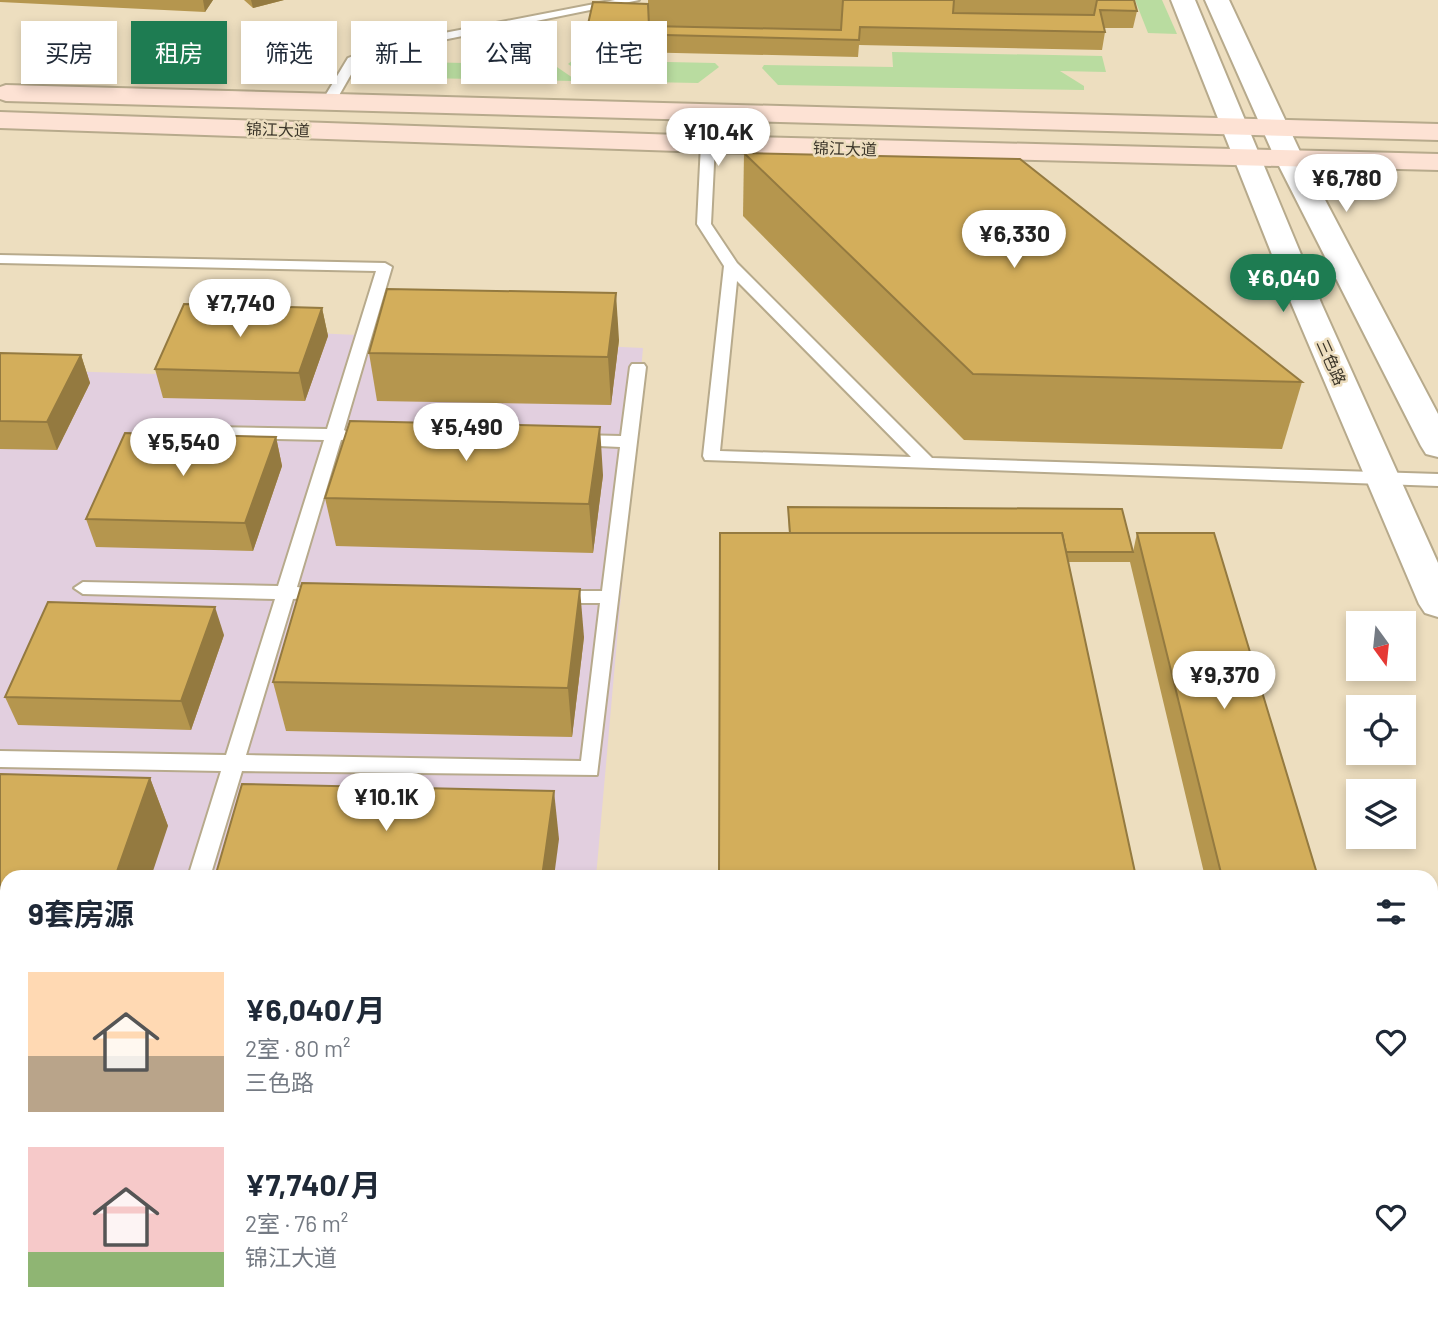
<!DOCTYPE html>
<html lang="zh">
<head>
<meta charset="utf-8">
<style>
	:root { --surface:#fff; --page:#f2f2f3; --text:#1f2937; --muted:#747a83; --accent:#1e7c52 }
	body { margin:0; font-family:Barlow,"Noto Sans SC",sans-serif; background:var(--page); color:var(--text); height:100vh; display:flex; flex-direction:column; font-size:26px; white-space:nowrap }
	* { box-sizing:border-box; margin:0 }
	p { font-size:23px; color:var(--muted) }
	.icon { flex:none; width:38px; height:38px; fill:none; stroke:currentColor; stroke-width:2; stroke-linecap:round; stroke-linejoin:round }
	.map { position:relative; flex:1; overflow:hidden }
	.panel { position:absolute; left:0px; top:870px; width:1438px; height:450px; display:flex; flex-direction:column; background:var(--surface); border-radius:21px 21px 0 0; box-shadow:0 4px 10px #0003 }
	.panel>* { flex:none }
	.hud { position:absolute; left:21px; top:21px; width:700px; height:63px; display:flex; gap:14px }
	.needle { width:46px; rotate:165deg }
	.tools { position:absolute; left:1346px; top:611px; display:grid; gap:14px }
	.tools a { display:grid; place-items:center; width:70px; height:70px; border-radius:0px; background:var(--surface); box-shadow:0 4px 10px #0003; font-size:35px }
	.price { position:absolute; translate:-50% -60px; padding:0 16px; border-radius:24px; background:#fff; color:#222; font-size:23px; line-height:46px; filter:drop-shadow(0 2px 4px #0008) }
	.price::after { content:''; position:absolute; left:50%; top:42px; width:21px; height:16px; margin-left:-10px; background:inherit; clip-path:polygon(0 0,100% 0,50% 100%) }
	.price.on { background:var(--accent); color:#fff }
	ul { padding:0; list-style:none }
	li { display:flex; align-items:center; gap:21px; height:175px; padding:0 28px }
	li span { display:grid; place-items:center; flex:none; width:196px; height:140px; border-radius:0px; color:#555 }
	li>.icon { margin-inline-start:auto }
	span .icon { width:84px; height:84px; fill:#fffc; stroke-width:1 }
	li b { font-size:30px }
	h2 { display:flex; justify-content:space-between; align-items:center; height:84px; padding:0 28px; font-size:30px }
	.tag { padding:0 24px; border-radius:0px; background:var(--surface); box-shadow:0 4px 10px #0003; font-size:24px; line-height:63px }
	.tag.on { background:var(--accent); color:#fff }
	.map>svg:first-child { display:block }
</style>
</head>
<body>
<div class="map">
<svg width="1438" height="1318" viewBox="0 0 1438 1318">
	<rect width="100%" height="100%" fill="#eddebf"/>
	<g fill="#e2cfdf">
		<path d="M183 327 643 348 596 877H7V991H0V369L155 374Z"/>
		<path d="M0 1137H7V1312H1042V1318H0Z"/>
		<path d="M1432 1162H1438V1318H1190L1189 1313 1432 1312Z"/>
	</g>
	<g fill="#b9dca0">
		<path d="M1135 0H1162L1177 34 1148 33Z"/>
		<path d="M892 52 1102 56 1106 72 1060 71 1084 86V90L778 85 762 68 764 65 893 67Z"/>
		<path d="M573 60 715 63 719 67 698 83 594 81 568 64Z"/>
		<path d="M419 62 554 65 573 78 572 81 375 77 377 72Z"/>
	</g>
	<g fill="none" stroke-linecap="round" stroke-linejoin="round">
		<defs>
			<g id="service">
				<path d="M615 0H639L389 51 357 64 334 104 322 101 348 58 382 45Z"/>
				<path d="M708 140 715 144 711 224 737 263 932 458 1438 474V486L705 460 703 456 724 266 697 224 701 144ZM737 281 911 457 720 451Z"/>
				<path d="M0 255 385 263 392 267 344 430 352 435 350 439 341 440 297 587 305 588 307 593 305 598 293 599 246 755 581 761 600 603H555L546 597 555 591H602L620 447 577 445 569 440 577 435 621 436 630 367 632 364H644L646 367 597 775 242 771 210 877H188L221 771 0 767V751L226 755 275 599 83 594 74 588 83 582 278 586 324 440 150 436 142 431 150 426 327 429 376 271 0 263Z"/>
				<path d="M0 1216 7 1217V1241L0 1240Z"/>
				<path d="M505 1312H531L530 1318H504Z"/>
				<rect x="980" y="1312" width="26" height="6"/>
				<rect x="1131" y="1312" width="26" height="6"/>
			</g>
			<g id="minor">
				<rect x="0" y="1024" width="7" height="42"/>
				<rect x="1432" y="1058" width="6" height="42"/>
			</g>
			<g id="tertiary">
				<path d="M1171 0H1195L1322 305 1438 563V617L1425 613 1419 604 1292 305Z"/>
				<path d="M1205 0H1229L1303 158 1438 414V457L1426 454 1421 446 1275 158Z"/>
			</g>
			<g id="secondary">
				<path d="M6 85 1438 124V140L6 101 0 99V87Z"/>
				<path d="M0 112 708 136 1438 154V170L708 152 0 128Z"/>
			</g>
		</defs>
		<use href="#service" stroke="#b7aa8c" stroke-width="4"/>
		<use href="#minor" stroke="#b7aa8c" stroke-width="4"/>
		<use href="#tertiary" stroke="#b7aa8c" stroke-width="4"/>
		<use href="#secondary" stroke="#b7aa8c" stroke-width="4"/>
		<use href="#service" fill="#fff" fill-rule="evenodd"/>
		<use href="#minor" fill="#fff" fill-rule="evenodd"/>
		<use href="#tertiary" fill="#fff" fill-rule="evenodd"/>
		<use href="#secondary" fill="#fde2d4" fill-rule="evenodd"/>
	</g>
	<g fill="#b5964e">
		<path d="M0 0H213L205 12 0 2Z"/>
		<path d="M244 0H284L253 8Z"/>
		<path d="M648 0H1134L1137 11 1133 28H1104L1105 32 1102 50 859 45 858 57 587 51 586 33 648 4Z"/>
		<path d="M744 153 1302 382 1282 449 964 440 743 216Z"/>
		<path d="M322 308 328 336 305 401 163 398 155 369Z"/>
		<path d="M619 340 611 405 377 401 369 353Z"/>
		<path d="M0 353 81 355 90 383 57 450 0 449Z"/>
		<path d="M276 437 282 466 253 551 96 547 86 519Z"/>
		<path d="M603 475 593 553 336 546 325 498Z"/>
		<path d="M788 507 1133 552 1137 533 1318 877H1205L1130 562H1068L789 533Z"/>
		<path d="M224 635 191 730 18 725 5 697Z"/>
		<path d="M584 637 572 737 286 731 273 682Z"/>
		<path d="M0 774 150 778 168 826 7 877V948H0Z"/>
	</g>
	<g fill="#947a40">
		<path d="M203 0H213L205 12Z"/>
		<path d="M251 0H284L253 8Z"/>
		<path d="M616 293 619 340 611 405 608 357Z"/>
		<path d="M322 308 328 336 305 401 299 373Z"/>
		<path d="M81 355 90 383 57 450 47 422Z"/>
		<path d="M600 427 603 475 593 553 589 504Z"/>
		<path d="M276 437 282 466 253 551 245 523Z"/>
		<path d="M580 589 584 637 572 737 568 688Z"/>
		<path d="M215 607 224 635 191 730 181 701Z"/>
		<path d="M150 778 168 826 151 877H115Z"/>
		<path d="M554 791 559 839 554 877H542Z"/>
		<path d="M441 1312H448L447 1318H440Z"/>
	</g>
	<g fill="#d3ae5b" stroke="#947a40" stroke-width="2">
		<path d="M843 0H954L953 13 1094 15 1097 0H1134L1137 11 1100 10 1105 32 860 27 859 40 586 33 593 2 648 4 649 26 841 30Z"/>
		<path d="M744 153 1020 159 1302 382 973 374Z"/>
		<path d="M387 289 616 293 608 357 369 353Z"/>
		<path d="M184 304 322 308 299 373 155 369Z"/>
		<path d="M0 353 81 355 47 422 0 421Z"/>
		<path d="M350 421 600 427 589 504 325 498Z"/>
		<path d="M125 433 276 437 245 523 86 519Z"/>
		<path d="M788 507 1122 509 1133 552H1066L1062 533H790Z"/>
		<path d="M720 533H1062L1136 877H719Z"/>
		<path d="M1137 533H1214L1318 877H1222Z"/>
		<path d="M302 583 580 589 568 688 273 682Z"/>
		<path d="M48 602 215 607 181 701 5 697Z"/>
		<path d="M0 774 150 778 115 877H7V902L0 901Z"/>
		<path d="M242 784 554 791 542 877H215Z"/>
		<path d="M0 1269H7V1312H441L440 1318H0Z"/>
		<rect x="545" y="1312" width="428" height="6"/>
	</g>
	<g text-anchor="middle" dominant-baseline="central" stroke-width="5" stroke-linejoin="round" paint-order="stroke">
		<g font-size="16" fill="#3b3529" stroke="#eddebf">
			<text transform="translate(278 129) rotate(2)">锦江大道</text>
			<text transform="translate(845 148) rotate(2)">锦江大道</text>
			<text transform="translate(1332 362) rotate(66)">三色路</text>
		</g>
	</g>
</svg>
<div class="tools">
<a><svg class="needle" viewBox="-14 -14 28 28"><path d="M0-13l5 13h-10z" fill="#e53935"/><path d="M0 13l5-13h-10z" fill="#747a83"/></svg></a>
<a><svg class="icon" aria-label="locate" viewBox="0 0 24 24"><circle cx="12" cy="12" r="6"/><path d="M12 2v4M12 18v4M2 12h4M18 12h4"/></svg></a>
<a><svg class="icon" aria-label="layers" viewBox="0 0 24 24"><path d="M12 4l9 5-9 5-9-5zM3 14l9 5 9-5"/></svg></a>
</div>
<b class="price" style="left:718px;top:168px">¥10.4K</b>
<b class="price" style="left:1346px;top:214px">¥6,780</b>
<b class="price" style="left:1014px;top:270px">¥6,330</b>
<b class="price on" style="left:1283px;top:314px">¥6,040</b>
<b class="price" style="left:240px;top:339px">¥7,740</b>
<b class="price" style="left:466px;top:463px">¥5,490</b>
<b class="price" style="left:183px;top:478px">¥5,540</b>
<b class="price" style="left:1224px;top:711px">¥9,370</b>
<b class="price" style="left:386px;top:833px">¥10.1K</b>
<div class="hud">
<a class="tag">买房</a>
<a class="tag on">租房</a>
<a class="tag">筛选</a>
<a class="tag">新上</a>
<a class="tag">公寓</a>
<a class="tag">住宅</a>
</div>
<section class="panel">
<h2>9套房源<svg class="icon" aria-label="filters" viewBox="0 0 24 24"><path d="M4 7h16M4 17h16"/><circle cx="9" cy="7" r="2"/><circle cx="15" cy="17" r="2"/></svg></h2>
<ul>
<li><span style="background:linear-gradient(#ffd9b3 60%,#b9a48a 0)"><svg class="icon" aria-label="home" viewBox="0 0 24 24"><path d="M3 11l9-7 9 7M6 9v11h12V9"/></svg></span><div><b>¥6,040/月</b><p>2室 · 80 m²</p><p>三色路</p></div><svg class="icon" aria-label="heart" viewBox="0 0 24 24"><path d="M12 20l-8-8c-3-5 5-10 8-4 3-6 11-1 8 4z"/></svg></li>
<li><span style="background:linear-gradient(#f6c9c9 75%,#8fb573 0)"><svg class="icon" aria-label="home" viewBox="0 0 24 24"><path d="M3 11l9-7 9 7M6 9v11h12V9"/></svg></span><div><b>¥7,740/月</b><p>2室 · 76 m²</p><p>锦江大道</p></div><svg class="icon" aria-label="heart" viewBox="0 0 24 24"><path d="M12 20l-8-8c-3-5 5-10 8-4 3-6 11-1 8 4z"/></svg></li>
</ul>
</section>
</div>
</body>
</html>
